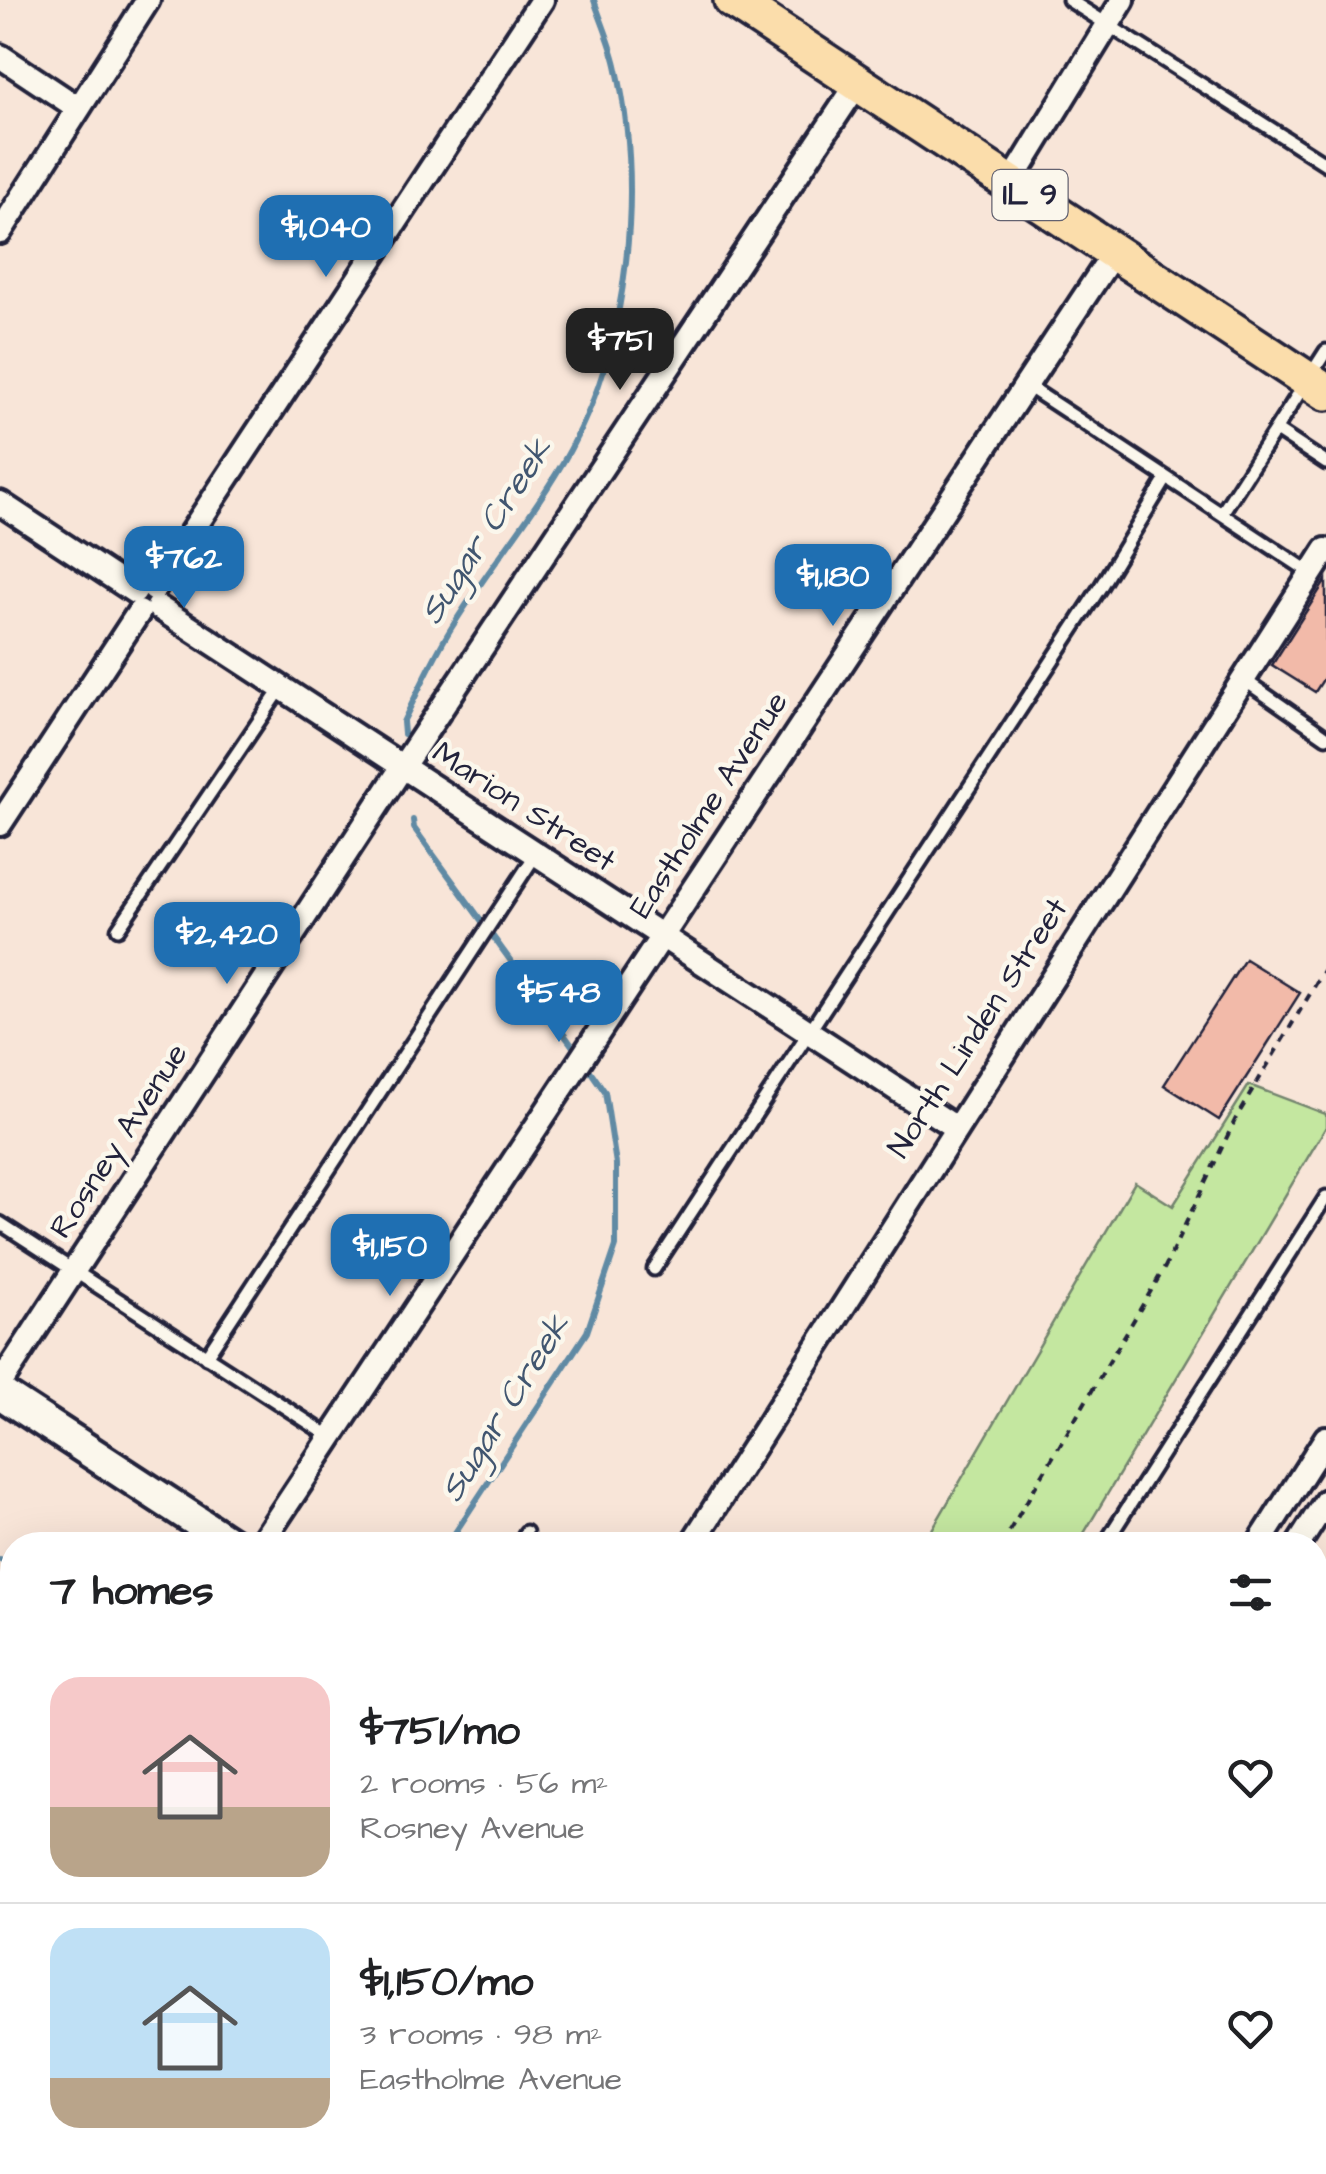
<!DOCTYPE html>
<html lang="en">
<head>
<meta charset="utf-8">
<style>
	:root { --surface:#fff; --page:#f6f6f6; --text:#202124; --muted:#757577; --line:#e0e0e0; --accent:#1f6fb2 }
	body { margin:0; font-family:"Architects Daughter",sans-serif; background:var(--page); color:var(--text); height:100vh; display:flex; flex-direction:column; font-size:38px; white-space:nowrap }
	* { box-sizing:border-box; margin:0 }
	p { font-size:32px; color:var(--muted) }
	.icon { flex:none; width:55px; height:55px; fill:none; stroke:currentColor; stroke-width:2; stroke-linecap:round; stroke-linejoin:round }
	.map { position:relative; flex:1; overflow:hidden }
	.details { position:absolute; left:0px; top:1532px; width:1328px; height:642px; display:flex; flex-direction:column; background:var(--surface); border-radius:40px 40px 0 0; box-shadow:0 10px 40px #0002 }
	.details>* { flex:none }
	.price { position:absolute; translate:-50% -85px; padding:0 22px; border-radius:20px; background:var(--accent); color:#fff; font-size:32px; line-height:65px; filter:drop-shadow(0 2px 5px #0008) }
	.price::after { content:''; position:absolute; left:50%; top:60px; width:30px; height:22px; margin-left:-15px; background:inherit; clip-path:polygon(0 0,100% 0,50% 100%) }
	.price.on { background:#222; color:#fff }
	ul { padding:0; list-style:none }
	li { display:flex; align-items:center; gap:30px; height:250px; padding:0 50px }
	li+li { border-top:2px solid var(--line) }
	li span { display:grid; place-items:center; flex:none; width:280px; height:200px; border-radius:30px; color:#555 }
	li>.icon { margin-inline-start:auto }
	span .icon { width:120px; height:120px; fill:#fffc; stroke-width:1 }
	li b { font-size:42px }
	h2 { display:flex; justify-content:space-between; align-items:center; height:120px; padding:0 50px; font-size:42px }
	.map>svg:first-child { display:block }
</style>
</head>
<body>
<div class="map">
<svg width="1326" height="2174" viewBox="0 0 1326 2174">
	<rect width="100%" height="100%" fill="#f8e5d8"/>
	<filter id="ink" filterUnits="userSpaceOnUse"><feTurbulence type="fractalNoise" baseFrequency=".01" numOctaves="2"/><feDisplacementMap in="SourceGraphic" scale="20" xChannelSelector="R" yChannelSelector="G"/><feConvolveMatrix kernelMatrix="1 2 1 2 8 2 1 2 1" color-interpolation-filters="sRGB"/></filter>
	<g filter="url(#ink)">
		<g fill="#c4e7a0" stroke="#73846e" stroke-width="2.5">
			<path d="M1249 1085 1326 1114V1127L1077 1545H923L1135 1182 1173 1206Z"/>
			<path d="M568 2162H696V2163L689 2174H561Z"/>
		</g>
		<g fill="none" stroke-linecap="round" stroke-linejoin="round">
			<g stroke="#608aa4" stroke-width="6">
				<path d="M404 734 403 722C419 690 433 657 452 627 489 567 536 512 570 450 630 340 644 186 616 65 611 43 601 21 594 0"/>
				<path d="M413 820 414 828 579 1055"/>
				<path d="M447 1545 587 1332 616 1246V1164L605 1092 586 1065"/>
				<path d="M0 1560 12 1565"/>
				<path d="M674 2162 693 2174"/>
			</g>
		</g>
		<g fill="#f2baa9" stroke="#22223b" stroke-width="2.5">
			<path d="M1326 580V675L1315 692 1272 665Z"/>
			<path d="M1245 959 1300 993 1219 1120 1164 1085Z"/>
		</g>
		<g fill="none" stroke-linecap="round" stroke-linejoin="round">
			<defs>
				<g id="lane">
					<path d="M1069 0 1326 164"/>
					<path d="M1026 385 1311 573"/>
					<path d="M1276 430 1326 463"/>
					<path d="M1222 513 1326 351"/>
					<path d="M1243 679 1326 737"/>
					<path d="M118 929 282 687"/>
					<path d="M0 1223 331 1437"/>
					<path d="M654 1269 1101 586 1166 479"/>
					<path d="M206 1357 536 854"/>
					<path d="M519 1545 526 1532"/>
					<path d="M1104 1545 1326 1197"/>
					<path d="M1315 1758 1326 1741"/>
					<path d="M1004 2162 1022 2174"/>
				</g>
				<g id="street">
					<path d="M0 56 78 108"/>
					<path d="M1011 183 1123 0"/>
					<path d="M0 232 148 0"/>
					<path d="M0 503 135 592"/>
					<path d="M154 589 542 0"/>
					<path d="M158 607 956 1128"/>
					<path d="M0 824 139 612"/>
					<path d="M0 1384 403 766 858 83"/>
					<path d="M260 1545 1114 252"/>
					<path d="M691 1545 1326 550"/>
					<path d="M1258 1545 1326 1438"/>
					<path d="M1298 1545 1326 1501"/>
					<path d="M0 1826 12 1834"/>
					<path d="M0 2099 12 2077"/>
					<path d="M870 2174 878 2162"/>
				</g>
				<g id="secondary">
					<path d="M0 1393 233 1545"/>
					<path d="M1315 1993 1326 1975"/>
					<path d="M1315 2062 1326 2044"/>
					<path d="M1191 2162 1209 2174"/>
					<path d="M291 2174 299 2162"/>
					<path d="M1245 2174 1252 2162"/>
				</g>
				<path id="primary" d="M732 0 1326 392"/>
			</defs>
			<use href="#lane" stroke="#22223b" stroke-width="19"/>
			<use href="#street" stroke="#22223b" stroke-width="30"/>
			<use href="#secondary" stroke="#22223b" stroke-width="38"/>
			<use href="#primary" stroke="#22223b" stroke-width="42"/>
			<g stroke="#22223b" stroke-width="4" stroke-dasharray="8 8" stroke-linecap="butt">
				<path d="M1001 1545 1165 1267 1236 1118 1326 967"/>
				<path d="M621 2174 628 2162"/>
			</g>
			<use href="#lane" stroke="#fbf7ec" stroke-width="11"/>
			<use href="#street" stroke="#fbf7ec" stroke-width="22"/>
			<use href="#secondary" stroke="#fbf7ec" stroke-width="30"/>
			<use href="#primary" stroke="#fbddab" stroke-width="35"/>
		</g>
	</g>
	<g text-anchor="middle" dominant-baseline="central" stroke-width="9" stroke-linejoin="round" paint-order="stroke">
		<rect fill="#fbf7ec" stroke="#636270" stroke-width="2.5" x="992.5" y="170" width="75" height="50" rx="8"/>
		<g font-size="30" font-weight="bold" fill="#22223b">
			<text x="1030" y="195">IL 9</text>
		</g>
		<g font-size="32" fill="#22223b" stroke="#fbf7ec">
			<text transform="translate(709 805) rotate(-57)">Eastholme Avenue</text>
			<text transform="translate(524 807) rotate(33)">Marion Street</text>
			<text transform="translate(978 1028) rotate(-57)">North Linden Street</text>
			<text transform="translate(119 1141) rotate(-57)">Rosney Avenue</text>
		</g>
		<g font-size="35" font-style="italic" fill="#415670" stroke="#fbf7ec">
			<text transform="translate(486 531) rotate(-57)">Sugar Creek</text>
			<text transform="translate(505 1408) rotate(-58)">Sugar Creek</text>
		</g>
	</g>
</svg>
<b class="price" style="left:326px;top:280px">$1,040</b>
<b class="price on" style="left:620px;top:393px">$751</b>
<b class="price" style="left:184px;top:611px">$762</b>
<b class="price" style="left:833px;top:629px">$1,180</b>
<b class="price" style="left:227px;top:987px">$2,420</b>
<b class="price" style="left:559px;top:1045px">$548</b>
<b class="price" style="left:390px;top:1299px">$1,150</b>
<section class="details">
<h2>7 homes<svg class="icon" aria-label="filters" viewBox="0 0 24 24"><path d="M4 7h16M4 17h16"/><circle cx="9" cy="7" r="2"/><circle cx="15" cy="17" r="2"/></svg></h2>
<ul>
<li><span style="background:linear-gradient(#f6c9c9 65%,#b9a48a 0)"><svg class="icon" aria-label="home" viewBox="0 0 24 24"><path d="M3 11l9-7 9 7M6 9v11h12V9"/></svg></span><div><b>$751/mo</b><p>2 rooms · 56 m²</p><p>Rosney Avenue</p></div><svg class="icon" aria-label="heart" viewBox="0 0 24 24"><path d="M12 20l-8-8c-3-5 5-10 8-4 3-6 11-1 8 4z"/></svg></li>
<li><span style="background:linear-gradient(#bfe0f5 75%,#b9a48a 0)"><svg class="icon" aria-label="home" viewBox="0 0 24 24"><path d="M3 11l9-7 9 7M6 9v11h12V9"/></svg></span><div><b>$1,150/mo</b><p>3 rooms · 98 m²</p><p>Eastholme Avenue</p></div><svg class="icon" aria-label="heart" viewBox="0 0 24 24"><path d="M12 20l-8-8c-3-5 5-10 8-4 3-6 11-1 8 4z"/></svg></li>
</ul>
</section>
</div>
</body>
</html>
